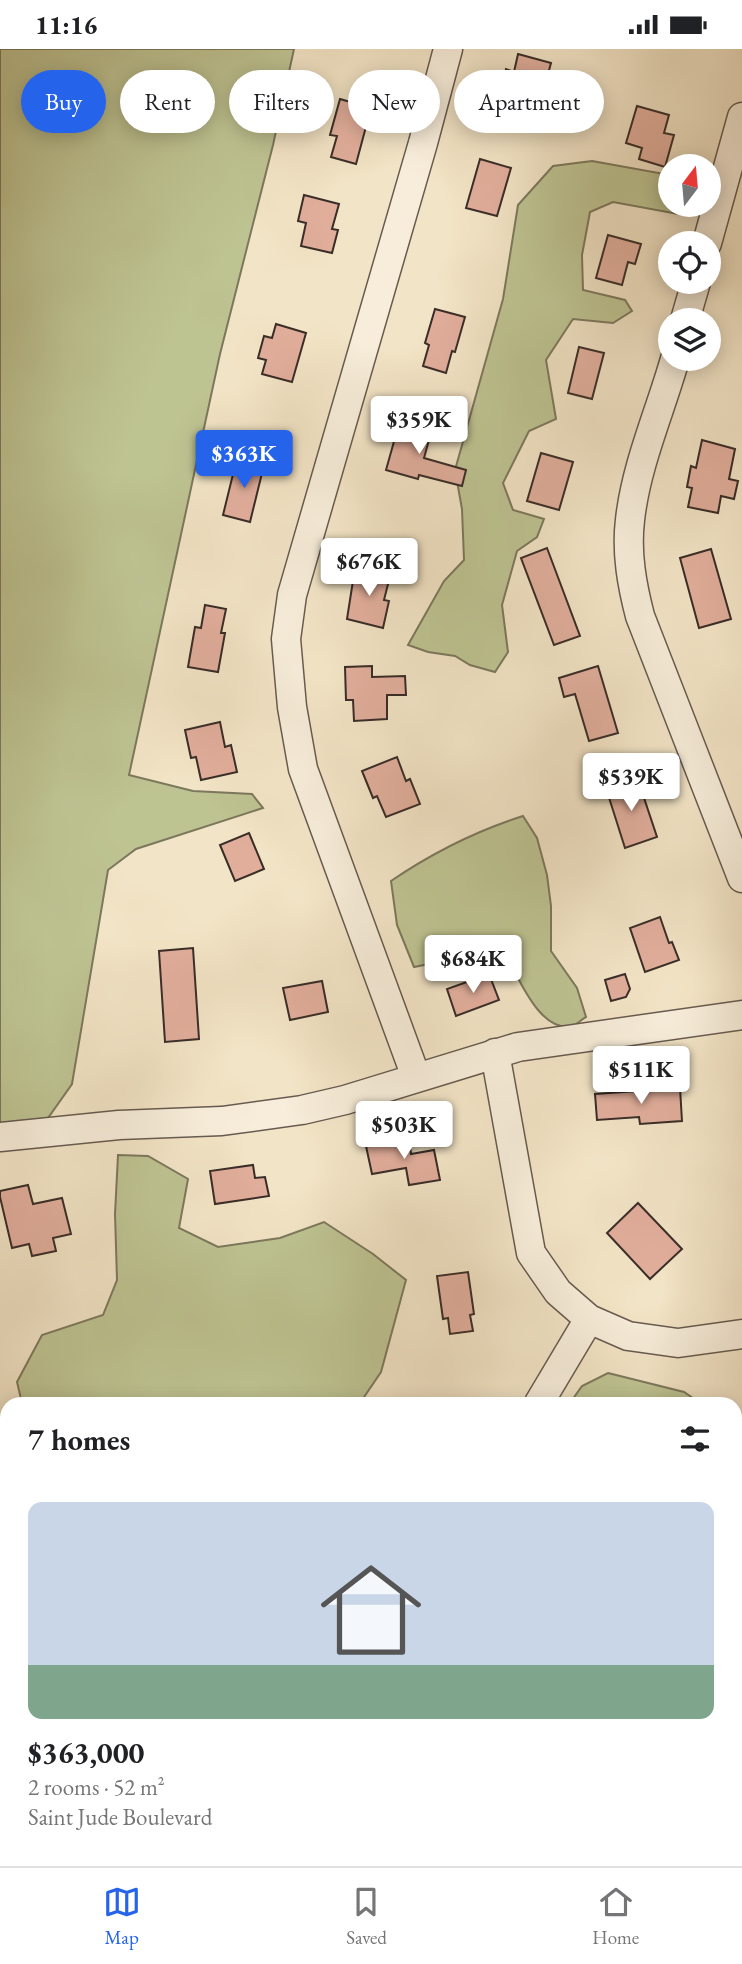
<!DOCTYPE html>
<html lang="en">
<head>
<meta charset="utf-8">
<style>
	:root { --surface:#fff; --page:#f6f6f6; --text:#202124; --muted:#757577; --line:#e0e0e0; --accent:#2563eb }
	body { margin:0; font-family:"EB Garamond",serif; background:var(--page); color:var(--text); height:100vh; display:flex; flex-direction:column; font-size:26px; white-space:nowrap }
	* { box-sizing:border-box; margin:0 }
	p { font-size:23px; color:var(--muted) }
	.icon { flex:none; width:38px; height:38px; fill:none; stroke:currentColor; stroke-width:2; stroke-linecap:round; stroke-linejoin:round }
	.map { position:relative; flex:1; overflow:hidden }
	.details { position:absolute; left:0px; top:1348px; width:742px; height:471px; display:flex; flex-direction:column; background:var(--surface); border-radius:21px 21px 0 0; box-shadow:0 4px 18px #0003 }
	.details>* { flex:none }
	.guide { position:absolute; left:21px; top:21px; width:700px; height:63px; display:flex; gap:14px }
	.needle { width:46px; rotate:16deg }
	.buttons { position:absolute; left:658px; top:105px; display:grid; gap:14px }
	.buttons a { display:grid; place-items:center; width:63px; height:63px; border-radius:50%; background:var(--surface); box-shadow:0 4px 18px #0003; font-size:35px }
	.price { position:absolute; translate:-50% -60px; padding:0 16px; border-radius:7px; background:#fff; color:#222; font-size:23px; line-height:46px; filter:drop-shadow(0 2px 4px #0008) }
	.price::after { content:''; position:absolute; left:50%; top:42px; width:21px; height:16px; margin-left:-10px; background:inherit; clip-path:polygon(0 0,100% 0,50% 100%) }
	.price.active { background:var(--accent); color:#fff }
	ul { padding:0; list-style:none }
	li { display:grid; align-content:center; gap:14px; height:371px; padding:0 28px }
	li span { display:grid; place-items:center; height:217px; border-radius:14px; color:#555 }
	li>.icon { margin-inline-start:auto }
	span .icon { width:126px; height:126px; fill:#fffc; stroke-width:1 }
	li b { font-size:30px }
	h2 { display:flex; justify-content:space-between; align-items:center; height:84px; padding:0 28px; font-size:30px }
	.tag { padding:0 24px; border-radius:32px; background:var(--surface); box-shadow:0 4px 18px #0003; font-size:24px; line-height:63px }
	.tag.active { background:var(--accent); color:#fff }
	.status { display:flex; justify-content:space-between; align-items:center; height:49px; padding:0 35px; background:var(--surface); direction:ltr }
	.status svg { height:19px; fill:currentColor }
	.dock { display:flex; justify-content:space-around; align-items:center; height:98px; border-top:2px solid var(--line); background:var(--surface); font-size:19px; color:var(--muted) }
	.dock a { display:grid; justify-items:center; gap:4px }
	.dock .active { color:var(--accent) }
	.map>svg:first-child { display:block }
</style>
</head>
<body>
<div class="status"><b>11:16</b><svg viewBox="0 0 49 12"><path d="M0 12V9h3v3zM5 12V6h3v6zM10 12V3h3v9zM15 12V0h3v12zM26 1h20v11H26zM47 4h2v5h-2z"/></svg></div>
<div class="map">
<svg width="742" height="1817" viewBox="0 0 742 1817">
	<rect width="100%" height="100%" fill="#f2e4c6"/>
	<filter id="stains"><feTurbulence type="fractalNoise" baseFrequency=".00286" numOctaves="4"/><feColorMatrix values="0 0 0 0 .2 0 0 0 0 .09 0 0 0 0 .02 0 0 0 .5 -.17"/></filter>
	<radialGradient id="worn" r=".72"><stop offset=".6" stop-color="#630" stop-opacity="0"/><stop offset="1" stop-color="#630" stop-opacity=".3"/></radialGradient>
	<g fill="#bec392" stroke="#7c785d" stroke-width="2">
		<path d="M0 0H294L273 96 220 305 129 726 193 742 252 745 263 759 136 800 108 821 72 1035 48 1069 0 1074Z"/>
		<path d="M592 112 670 126V156H695L678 165 613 153 590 163 582 206 583 241 625 251 632 262 613 274 573 270 546 311 556 370 529 382 503 434 513 461 544 470 537 488 517 502 502 556 508 603 495 623 470 616 455 607 428 603 408 596 444 532 464 511 462 460 455 421 503 250 518 156 553 117Z"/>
		<path d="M523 767 537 789 547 826 551 857V902L577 939 586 968C582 970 576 976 572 977 542 984 521 934 510 914L477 905 414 918 397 876 391 832C432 804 476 782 523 767Z"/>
		<path d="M118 1106 148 1107 188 1130 179 1179 218 1198 280 1189 324 1173 373 1205 406 1231 381 1323 360 1354H22L17 1333 42 1286 103 1266 117 1231 115 1165Z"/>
		<path d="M608 1324 684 1343 700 1354H570L582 1337Z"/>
		<path d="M7 1521V1811H230V1817H0V1522Z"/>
		<path d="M735 1756 737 1765 742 1769V1817H603L605 1811H735Z"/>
	</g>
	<g fill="#e1ae9c" stroke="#392d28" stroke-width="2">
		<path d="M518 5 551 14 537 66 497 55 506 20 514 23Z"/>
		<path d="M340 50 371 59 356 115 331 108 337 87 330 86Z"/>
		<path d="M637 57 669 66 664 84 674 86 665 118 639 110 642 99 626 94Z"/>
		<path d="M480 110 511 119 497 167 466 159Z"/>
		<path d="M304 146 339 155 332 180 338 181 332 204 301 197 306 174 298 172Z"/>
		<path d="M608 186 641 195 635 215 628 213 622 236 596 229Z"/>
		<path d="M435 260 465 268 455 303 452 302 446 324 423 317 429 296 425 294Z"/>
		<path d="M276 275 306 284 292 333 262 325 266 311 258 309 264 287 272 289Z"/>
		<path d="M579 298 604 304 592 350 568 344Z"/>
		<path d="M400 371 432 380 424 409 466 421 462 437 419 426 418 430 386 421Z"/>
		<path d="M702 391 735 400 729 430 738 432 734 450 721 447 718 464 688 458 692 439 687 438 691 417 696 419Z"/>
		<path d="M541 404 573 413 559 461 527 452Z"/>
		<path d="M237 409 264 416 250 473 223 466Z"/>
		<path d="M547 499 580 587 554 596 521 509Z"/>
		<path d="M711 500 731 570 699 579 680 509Z"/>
		<path d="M355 519 390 527 384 551 389 552 383 579 347 570Z"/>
		<path d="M205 556 226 560 221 584H225L218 623 188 618 195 578 201 579Z"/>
		<path d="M372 617V628L405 627 406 646H387V670L354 672 353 651H346L345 618Z"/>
		<path d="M598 617 618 684 589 692 575 645 564 648 559 629Z"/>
		<path d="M220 673 225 698 231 696 237 723 201 731 196 708 191 709 185 681Z"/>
		<path d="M397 708 406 732 410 730 420 755 386 768 377 747 373 749 362 722Z"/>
		<path d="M633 728 638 744 642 743 657 788 625 799 605 736Z"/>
		<path d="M249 784 264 820 235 832 220 796Z"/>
		<path d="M660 868 669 894 672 893 679 911 645 923 630 879Z"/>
		<path d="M193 899 199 990 165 993 159 902Z"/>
		<path d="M489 925 499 951 456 967 447 940Z"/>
		<path d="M625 925 630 940 626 948 611 952 605 931Z"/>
		<path d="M322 932 328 963 290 971 283 939Z"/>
		<path d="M680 1039 682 1072 640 1075 639 1068 597 1071 595 1045Z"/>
		<path d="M409 1090 411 1105 434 1101 440 1131 409 1136 406 1119 372 1125 366 1097Z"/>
		<path d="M253 1116 255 1129 265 1128 269 1147 215 1155 210 1122Z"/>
		<path d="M28 1136 33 1155 62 1149 71 1185 53 1189 56 1202 32 1207 29 1195 12 1199 0 1148V1142Z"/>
		<path d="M638 1154 682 1200 650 1230 607 1184Z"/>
		<path d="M468 1223 474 1265 470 1266 473 1282 450 1285 448 1269 443 1270 437 1227Z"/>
	</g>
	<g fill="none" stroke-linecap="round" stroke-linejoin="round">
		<defs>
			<path id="service" d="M346 1817 350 1811"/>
			<g id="minor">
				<path d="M707 194 742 68"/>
				<path d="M685 271 696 233"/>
				<path d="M675 310C660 363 636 416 630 471 626 504 632 536 640 567L742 829"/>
				<path d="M495 1004 531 1204 558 1243 589 1270 628 1287 678 1294 742 1285"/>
				<path d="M416 1028 303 720 292 658 286 590 292 546 423 94 448 0"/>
				<path d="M0 1088 119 1076 222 1072 302 1061 345 1051 518 998 742 966"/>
				<path d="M539 1354 589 1270"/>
			</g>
		</defs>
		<use href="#service" stroke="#675b50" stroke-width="17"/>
		<use href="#minor" stroke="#675b50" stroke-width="31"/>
		<use href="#service" stroke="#f7edda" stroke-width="14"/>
		<use href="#minor" stroke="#f7edda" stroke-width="28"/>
	</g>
	<rect width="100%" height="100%" filter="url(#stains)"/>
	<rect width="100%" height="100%" fill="url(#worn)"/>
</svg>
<div class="buttons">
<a><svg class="needle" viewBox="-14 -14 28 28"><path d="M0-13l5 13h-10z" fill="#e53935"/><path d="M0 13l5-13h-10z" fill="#757577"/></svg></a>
<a><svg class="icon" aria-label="locate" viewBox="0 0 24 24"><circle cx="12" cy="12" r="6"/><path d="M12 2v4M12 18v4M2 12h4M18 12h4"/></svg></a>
<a><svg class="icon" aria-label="layers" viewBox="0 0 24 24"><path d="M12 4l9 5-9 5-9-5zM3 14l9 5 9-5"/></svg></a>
</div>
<b class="price" style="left:419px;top:407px">$359K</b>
<b class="price active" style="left:244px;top:441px">$363K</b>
<b class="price" style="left:369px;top:549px">$676K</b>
<b class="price" style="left:631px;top:764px">$539K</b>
<b class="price" style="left:473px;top:946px">$684K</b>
<b class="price" style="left:641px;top:1057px">$511K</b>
<b class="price" style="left:404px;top:1112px">$503K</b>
<div class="guide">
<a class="tag active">Buy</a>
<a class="tag">Rent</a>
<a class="tag">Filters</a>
<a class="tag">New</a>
<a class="tag">Apartment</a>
</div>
<section class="details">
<h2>7 homes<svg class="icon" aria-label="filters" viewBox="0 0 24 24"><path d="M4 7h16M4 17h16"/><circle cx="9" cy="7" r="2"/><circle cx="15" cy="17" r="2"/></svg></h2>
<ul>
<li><span style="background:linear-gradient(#c9d6e8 75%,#7fa58c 0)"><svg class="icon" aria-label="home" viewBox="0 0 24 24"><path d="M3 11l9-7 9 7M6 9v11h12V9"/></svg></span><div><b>$363,000</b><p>2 rooms · 52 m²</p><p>Saint Jude Boulevard</p></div></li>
</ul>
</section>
</div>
<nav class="dock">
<a class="active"><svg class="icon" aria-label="map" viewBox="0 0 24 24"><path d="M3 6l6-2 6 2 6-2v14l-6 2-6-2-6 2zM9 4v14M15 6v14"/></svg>Map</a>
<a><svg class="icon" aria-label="saved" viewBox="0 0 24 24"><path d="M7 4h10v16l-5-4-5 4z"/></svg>Saved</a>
<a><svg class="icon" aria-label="home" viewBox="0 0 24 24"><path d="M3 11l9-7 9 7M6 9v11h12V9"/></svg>Home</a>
</nav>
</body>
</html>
